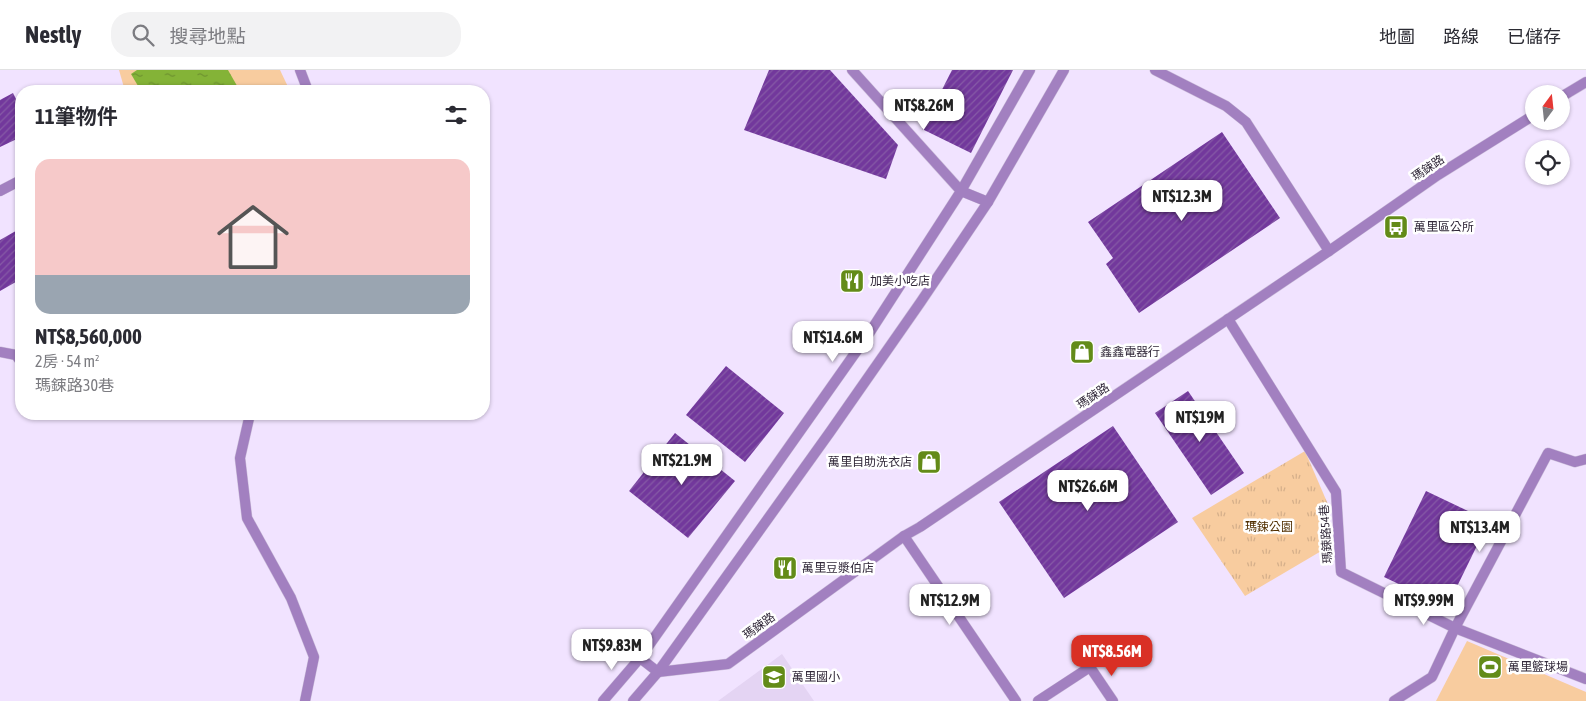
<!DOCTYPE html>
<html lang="zh-TW">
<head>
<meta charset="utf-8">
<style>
	:root { --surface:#fff; --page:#f2f2f3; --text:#2b2b33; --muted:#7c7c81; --line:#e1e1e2; --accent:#d93025 }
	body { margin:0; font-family:"Asap Condensed","Noto Sans TC",sans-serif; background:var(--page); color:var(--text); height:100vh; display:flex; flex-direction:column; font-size:19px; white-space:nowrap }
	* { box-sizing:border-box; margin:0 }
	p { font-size:16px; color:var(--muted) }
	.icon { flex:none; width:28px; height:28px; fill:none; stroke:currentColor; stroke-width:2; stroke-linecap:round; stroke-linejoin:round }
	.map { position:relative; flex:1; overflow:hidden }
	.details { position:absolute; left:15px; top:15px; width:475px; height:335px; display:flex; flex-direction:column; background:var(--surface); border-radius:20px; box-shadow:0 1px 4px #0004 }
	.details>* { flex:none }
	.needle { width:32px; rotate:15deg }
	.tools { position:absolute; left:1525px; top:15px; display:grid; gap:10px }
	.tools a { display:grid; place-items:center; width:45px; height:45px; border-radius:50%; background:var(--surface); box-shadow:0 1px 4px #0004; font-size:25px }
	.price { position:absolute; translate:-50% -42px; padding:0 11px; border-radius:10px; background:#fff; color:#222; font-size:16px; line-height:32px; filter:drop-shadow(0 1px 2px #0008) }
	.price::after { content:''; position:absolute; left:50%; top:30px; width:15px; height:11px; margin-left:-8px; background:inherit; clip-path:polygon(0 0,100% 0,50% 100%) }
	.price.selected { background:var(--accent); color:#fff }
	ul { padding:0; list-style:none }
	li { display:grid; align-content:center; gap:10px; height:265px; padding:0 20px }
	li span { display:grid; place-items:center; height:155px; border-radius:15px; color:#555 }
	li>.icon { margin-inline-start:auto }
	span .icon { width:90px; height:90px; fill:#fffc; stroke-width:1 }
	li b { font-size:21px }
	h2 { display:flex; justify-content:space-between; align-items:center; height:60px; padding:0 20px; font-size:21px }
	header { display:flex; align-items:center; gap:30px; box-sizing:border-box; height:70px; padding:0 25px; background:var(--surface); border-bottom:1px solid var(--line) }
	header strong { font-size:24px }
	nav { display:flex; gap:28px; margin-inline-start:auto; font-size:18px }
	.search { width:350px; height:45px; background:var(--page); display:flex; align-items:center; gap:12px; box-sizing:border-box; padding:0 18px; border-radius:20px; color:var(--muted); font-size:19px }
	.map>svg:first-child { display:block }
</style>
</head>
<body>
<header>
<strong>Nestly</strong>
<div class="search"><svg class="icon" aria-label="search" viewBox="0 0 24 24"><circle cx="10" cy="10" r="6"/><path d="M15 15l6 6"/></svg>搜尋地點</div>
<nav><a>地圖</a><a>路線</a><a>已儲存</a></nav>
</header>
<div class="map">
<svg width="1586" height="631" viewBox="0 0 1586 631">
	<defs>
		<pattern id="grass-tufts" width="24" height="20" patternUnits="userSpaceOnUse" patternTransform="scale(1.25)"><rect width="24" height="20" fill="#f8cc9f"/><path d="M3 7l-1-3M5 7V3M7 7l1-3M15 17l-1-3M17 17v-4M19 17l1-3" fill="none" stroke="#d5af8a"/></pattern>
		<pattern id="water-ripples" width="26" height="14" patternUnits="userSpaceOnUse" patternTransform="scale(1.25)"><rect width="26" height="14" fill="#84b337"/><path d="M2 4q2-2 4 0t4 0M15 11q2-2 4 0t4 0" fill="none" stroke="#6d922f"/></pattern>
		<pattern id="building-hatch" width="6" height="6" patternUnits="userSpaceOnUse" patternTransform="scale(1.25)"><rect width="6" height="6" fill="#72389c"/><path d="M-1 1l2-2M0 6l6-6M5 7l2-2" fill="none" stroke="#865aa6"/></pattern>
	</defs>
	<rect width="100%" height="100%" fill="#f1e3ff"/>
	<path fill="#e4d4f3" d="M782 584 814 631H718Z"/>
	<path fill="url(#grass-tufts)" d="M1305 381 1330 439 1323 480 1245 526 1192 448Z"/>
	<g fill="#f8cc9f">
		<path d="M119 0H280L290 21H125Z"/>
		<path d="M1467 571 1586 622V631H1436Z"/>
	</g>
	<path fill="url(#water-ripples)" d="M137 0H228L240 21H141L131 4Z"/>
	<g fill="url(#building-hatch)">
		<path d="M769 0H830L898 75 886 109 744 60Z"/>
		<path d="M952 0H1013L971 83 922 59Z"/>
		<path d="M13 23 21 39V67L0 77V30Z"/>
		<path d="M1222 62 1280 148 1139 243 1106 194 1113 188 1088 152Z"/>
		<path d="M21 158V209L0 221V170Z"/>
		<path d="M726 296 784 343 745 392 686 345Z"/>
		<path d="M1188 321 1244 403 1211 425 1155 343Z"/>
		<path d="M1113 356 1178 452 1064 528 999 432Z"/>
		<path d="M675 363 735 411 688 468 629 421Z"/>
		<path d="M1426 421 1489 451 1447 537 1384 507Z"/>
	</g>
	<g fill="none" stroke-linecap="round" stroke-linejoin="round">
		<defs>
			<g id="service">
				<path d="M300 0 308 21"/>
				<path d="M1155 0 1226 36 1246 52 1329 181"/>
				<path d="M0 121 21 110"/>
				<path d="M0 282 16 285 21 292"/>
				<path d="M250 344 240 388 247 448 291 528 314 587 305 631"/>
				<path d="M1038 631 1090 597"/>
			</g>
			<g id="minor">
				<path d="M852 0 961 121 988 132"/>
				<path d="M1561 27 1586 12"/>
				<path d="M1228 249 1336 422 1341 502 1455 558 1586 609"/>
				<path d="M904 466 1016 631"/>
				<path d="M1090 597 1113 631"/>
				<path d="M603 631 640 588 658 602 728 594 904 466 920 457 1329 181 1438 105 1534 45"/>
				<path d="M633 631 658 602"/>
				<path d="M1394 631 1432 607 1455 558 1548 383 1575 392 1586 389"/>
			</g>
			<g id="tertiary">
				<path d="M640 588 870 262 961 121 1030 0"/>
				<path d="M658 602 830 362 920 233 988 132 1064 0"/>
			</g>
		</defs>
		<use href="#service" stroke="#cec1db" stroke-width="11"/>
		<use href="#minor" stroke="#cec1db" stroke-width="11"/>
		<use href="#tertiary" stroke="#cec1db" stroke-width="11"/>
		<use href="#service" stroke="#a280c0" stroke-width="10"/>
		<use href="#minor" stroke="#a280c0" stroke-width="10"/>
		<use href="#tertiary" stroke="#a280c0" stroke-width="10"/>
	</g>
	<defs>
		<symbol id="bus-square" viewBox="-11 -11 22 22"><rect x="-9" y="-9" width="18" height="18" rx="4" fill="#638b18" stroke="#fff"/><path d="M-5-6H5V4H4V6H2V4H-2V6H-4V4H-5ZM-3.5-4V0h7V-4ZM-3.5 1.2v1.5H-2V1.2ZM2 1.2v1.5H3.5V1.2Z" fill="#fff"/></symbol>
		<symbol id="restaurant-square" viewBox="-11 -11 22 22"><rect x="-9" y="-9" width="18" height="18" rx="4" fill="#638b18" stroke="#fff"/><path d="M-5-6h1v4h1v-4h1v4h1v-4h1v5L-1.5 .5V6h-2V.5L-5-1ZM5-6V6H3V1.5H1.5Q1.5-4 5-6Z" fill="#fff"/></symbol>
		<symbol id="shop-square" viewBox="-11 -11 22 22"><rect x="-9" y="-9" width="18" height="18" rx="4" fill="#638b18" stroke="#fff"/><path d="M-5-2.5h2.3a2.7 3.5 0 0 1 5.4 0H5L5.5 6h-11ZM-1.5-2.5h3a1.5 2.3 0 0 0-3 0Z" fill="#fff"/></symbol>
		<symbol id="stadium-square" viewBox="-11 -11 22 22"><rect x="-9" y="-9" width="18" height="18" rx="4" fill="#638b18" stroke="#fff"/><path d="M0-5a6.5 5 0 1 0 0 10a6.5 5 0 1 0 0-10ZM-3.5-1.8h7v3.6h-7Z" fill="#fff"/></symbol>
		<symbol id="school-square" viewBox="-11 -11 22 22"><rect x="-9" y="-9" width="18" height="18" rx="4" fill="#638b18" stroke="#fff"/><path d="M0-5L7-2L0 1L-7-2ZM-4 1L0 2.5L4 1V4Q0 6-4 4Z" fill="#fff"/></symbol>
	</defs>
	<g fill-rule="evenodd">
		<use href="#bus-square" x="1382" y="143" width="28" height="28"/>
		<use href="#restaurant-square" x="838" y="197" width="28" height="28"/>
		<use href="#shop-square" x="1068" y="268" width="28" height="28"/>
		<use href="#shop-square" x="915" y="378" width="28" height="28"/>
		<use href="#restaurant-square" x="771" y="484" width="28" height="28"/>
		<use href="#stadium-square" x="1476" y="583" width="28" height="28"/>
		<use href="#school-square" x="760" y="593" width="28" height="28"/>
	</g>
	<g text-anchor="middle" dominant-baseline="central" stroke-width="5" stroke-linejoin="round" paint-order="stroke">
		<g font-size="12" fill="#312839" stroke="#fff">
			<text transform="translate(1428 98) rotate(-34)">瑪鋉路</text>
			<text transform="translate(1093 326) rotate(-34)">瑪鋉路</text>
			<text transform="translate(1326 464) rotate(-94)">瑪鋉路54巷</text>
			<text transform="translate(759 556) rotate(-36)">瑪鋉路</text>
		</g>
		<g font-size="12" fill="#312839" stroke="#fff" text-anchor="start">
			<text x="1414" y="157">萬里區公所</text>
			<text x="870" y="211">加美小吃店</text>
			<text x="1100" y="282">鑫鑫電器行</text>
			<text x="912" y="392" text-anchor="end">萬里自助洗衣店</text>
			<text x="802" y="498">萬里豆漿伯店</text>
			<text x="1508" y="597">萬里籃球場</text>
			<text x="792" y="607">萬里國小</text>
		</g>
		<g font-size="12" fill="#512f00" stroke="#fff">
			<text x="1269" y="457">瑪鋉公園</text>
		</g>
	</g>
</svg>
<div class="tools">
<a><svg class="needle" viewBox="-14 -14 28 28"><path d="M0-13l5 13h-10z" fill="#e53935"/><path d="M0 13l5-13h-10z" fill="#7c7c81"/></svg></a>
<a><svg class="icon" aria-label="locate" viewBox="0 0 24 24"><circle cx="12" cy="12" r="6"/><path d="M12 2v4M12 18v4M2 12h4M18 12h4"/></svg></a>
</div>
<b class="price" style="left:924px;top:61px">NT$8.26M</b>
<b class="price" style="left:1182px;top:152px">NT$12.3M</b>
<b class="price" style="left:833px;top:293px">NT$14.6M</b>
<b class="price" style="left:1200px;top:373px">NT$19M</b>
<b class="price" style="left:682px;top:416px">NT$21.9M</b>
<b class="price" style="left:1088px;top:442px">NT$26.6M</b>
<b class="price" style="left:1480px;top:483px">NT$13.4M</b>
<b class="price" style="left:950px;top:556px">NT$12.9M</b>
<b class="price" style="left:1424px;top:556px">NT$9.99M</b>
<b class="price" style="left:612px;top:601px">NT$9.83M</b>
<b class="price selected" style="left:1112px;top:607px">NT$8.56M</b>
<section class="details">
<h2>11筆物件<svg class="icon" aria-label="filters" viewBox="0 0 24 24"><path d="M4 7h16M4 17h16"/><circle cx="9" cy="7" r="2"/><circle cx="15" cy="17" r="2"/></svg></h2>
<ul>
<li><span style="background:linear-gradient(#f6c9c9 75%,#9aa5b1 0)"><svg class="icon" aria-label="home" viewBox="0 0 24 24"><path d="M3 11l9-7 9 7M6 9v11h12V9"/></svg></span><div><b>NT$8,560,000</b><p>2房 · 54 m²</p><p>瑪鋉路30巷</p></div></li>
</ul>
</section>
</div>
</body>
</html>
